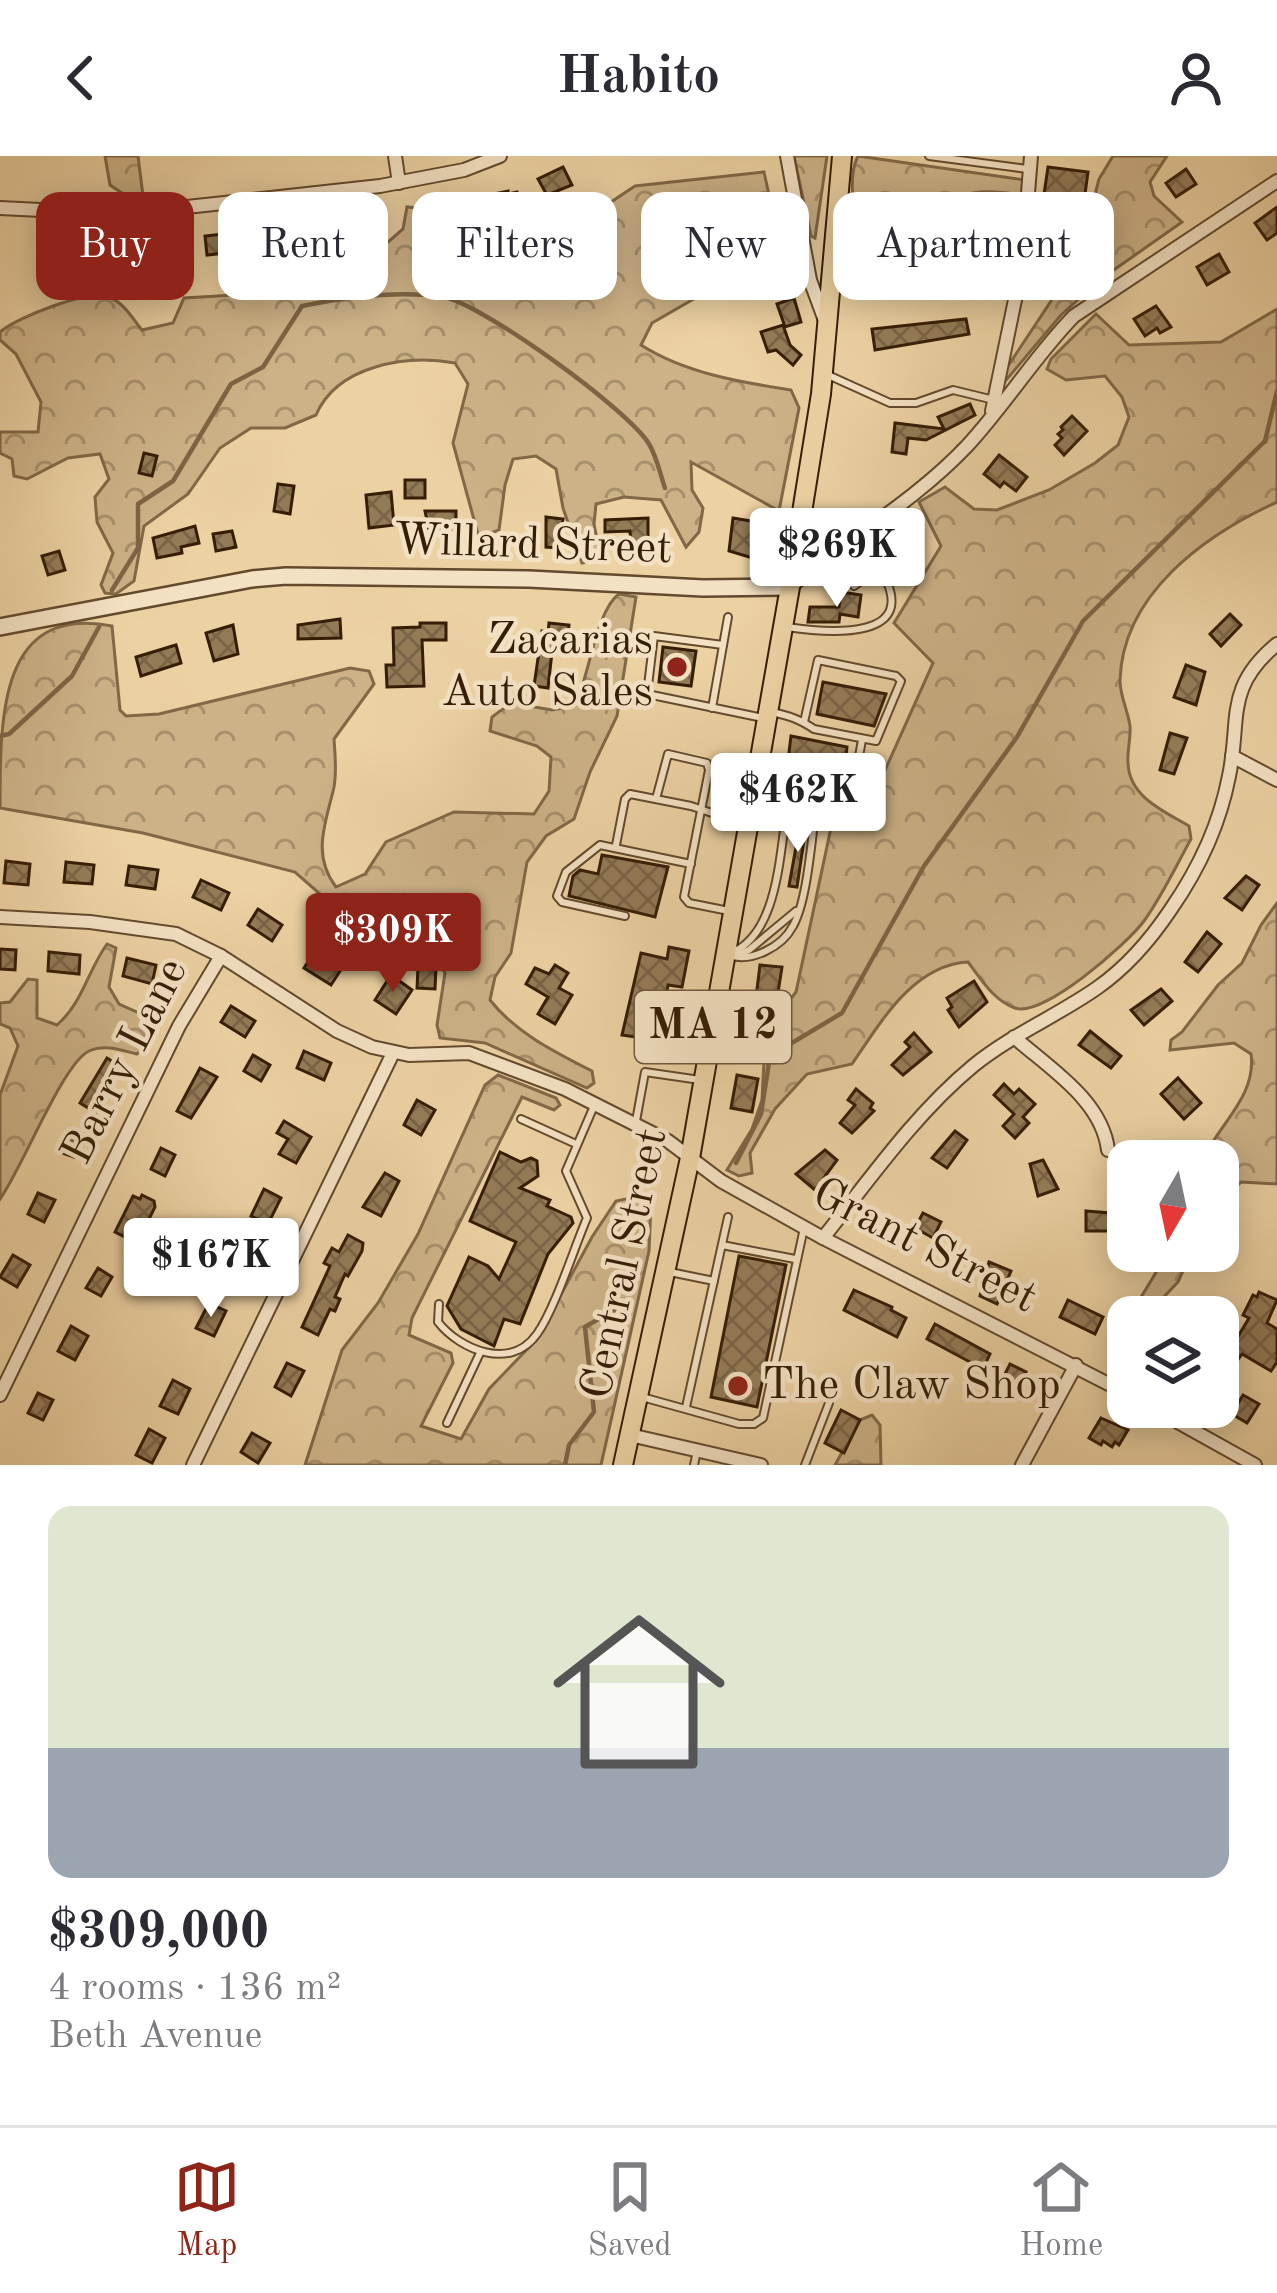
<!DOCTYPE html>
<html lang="en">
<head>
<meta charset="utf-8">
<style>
	:root { --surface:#fff; --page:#f2f2f3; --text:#2b2b33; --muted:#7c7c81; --line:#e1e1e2; --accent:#8f2418 }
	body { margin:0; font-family:"Old Standard TT",serif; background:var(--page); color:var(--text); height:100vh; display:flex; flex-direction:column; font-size:45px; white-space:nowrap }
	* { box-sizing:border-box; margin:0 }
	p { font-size:39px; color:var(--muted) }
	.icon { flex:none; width:66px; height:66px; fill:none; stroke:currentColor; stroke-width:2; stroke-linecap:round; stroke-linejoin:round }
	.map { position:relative; height:1309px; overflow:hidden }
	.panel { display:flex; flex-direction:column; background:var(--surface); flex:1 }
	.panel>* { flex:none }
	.top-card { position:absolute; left:36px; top:36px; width:1206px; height:108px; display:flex; gap:24px }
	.needle { width:78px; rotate:189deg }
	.controls { position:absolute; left:1107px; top:984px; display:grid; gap:24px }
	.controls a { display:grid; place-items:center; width:132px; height:132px; border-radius:24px; background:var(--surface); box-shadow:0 6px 30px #0003; font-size:60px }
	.price { position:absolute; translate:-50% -102px; padding:0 27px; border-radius:12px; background:#fff; color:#222; font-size:39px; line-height:78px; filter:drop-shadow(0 3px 6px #0008) }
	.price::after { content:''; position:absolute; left:50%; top:72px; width:36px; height:27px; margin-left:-18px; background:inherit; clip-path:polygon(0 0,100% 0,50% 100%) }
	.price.active { background:var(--accent); color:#fff }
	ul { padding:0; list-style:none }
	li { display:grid; align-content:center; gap:24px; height:636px; padding:0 48px }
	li+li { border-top:3px solid var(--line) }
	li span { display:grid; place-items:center; height:372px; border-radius:24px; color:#555 }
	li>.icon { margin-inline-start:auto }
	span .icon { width:216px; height:216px; fill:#fffc; stroke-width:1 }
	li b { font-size:51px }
	.pill { padding:0 42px; border-radius:24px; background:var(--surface); box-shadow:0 6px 30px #0003; font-size:42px; line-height:108px }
	.pill.active { background:var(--accent); color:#fff }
	header { display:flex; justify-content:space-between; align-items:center; height:156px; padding:0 48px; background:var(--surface); font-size:54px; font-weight:700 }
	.tab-bar { display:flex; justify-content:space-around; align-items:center; height:168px; border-top:3px solid var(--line); background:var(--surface); font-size:33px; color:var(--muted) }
	.tab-bar a { display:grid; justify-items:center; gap:6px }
	.tab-bar .active { color:var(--accent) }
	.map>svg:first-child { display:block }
</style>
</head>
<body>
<header><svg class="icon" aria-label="back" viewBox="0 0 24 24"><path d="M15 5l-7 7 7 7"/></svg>Habito<svg class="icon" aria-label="person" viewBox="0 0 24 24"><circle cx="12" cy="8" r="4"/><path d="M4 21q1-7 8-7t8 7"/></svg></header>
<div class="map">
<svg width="1277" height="1309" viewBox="0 0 1277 1309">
	<defs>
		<pattern id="forest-crowns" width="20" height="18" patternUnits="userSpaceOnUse" patternTransform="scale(3)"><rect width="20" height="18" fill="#cdb287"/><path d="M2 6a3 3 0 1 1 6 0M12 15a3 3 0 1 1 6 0" fill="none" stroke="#a7906c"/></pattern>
		<pattern id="building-cross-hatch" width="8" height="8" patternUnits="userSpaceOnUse" patternTransform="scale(3)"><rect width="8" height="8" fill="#947b57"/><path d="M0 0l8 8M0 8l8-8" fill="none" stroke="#7a6446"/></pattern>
	</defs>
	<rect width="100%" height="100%" fill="#ecd1a2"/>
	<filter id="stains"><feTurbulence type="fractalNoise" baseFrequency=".00167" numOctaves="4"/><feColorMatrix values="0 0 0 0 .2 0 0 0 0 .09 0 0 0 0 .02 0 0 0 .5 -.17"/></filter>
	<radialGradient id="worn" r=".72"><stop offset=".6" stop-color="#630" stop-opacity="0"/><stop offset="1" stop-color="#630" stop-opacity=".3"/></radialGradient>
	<g fill="url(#forest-crowns)" stroke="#816846" stroke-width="3">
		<path d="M105 0H138L143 40 125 39 110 29Z"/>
		<path d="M794 0H827L815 82 811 80Z"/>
		<path d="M858 0 1025 24 1021 88 1009 137 1005 142 1000 134 1015 39C989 33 972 35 947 45 938 64 925 84 933 105L982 112 987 117 983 134 972 138 932 122C919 132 916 144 899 138L902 117 912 98C900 71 886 66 857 60 851 44 850 15 858 0Z"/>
		<path d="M1113 0H1167L1150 26 1154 40 1182 66 1101 123 1061 159 1007 223 1004 216 1051 145 1087 70 1099 23Z"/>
		<path d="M764 16 769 39 734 63 730 122 652 167 641 189C685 217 739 226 791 234L799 252 779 355 691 306 692 334 703 352 699 376 686 391 661 344 624 341 596 348 594 368 601 403 582 407 563 352 556 313 536 300 513 303 505 329 499 374 479 382 453 287 468 228 455 207C405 198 337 210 316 259L285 272H251L220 292 188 338 144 370 134 425 116 438 105 437 101 429 113 397 97 366 95 341 109 323 100 298 68 302 27 323 14 320 12 303 0 297V276H38L41 246 16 198 0 184V176C18 161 86 134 108 141 124 146 132 162 142 174L173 167 184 142 283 136 314 112 378 95 403 73 407 51 427 53 452 76 486 89 600 76 611 46 635 30Z"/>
		<path d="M1277 153V346C1205 379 1122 438 1120 525 1120 540 1128 555 1130 570 1131 583 1127 594 1128 607 1129 641 1164 655 1189 670L1191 683C1176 710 1162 740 1144 765 1127 788 1043 862 1015 852 994 845 981 823 968 806 913 809 881 866 852 908L807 918 775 953 750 997 752 1017 739 1020 727 1014 752 973 762 944 765 886 774 864 796 836 835 653 869 650 933 507 894 467 941 390 919 346 945 331 974 353 997 354 1049 334 1095 307 1118 289 1129 261 1122 241 1105 220 1066 224 1047 213 1051 203 1096 158 1129 189 1221 186Z"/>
		<path d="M619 438 636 441 617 560 590 616 574 663 546 680 527 706 511 797 495 821 490 844C516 877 555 896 592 915L594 927 587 932 485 887 440 882 437 869 445 817 434 800 376 787 295 716 143 677 0 652C0 558 0 448 112 470L120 554 126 560 159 558 350 512 369 515 374 528 334 583C335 599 337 614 334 631 326 667 311 698 336 731L365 718 386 686 454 656 534 658 549 635 551 601 537 590 490 575 492 561 511 547 552 554 575 550C589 521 596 454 619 438Z"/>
		<path d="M1277 747V1028L1241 1026 1218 1050V1005H1202C1218 969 1257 940 1251 898L1234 887 1170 894 1171 884 1182 876 1218 829 1242 807 1261 769Z"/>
		<path d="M107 788 116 792 109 831 119 848 157 865 155 879 137 898C121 894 105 888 89 895 63 907 22 1013 0 1043V939L18 890 10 872 0 868V847L10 846 28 823 37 824V862L57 869C83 846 87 816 107 788Z"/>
		<path d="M498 919 556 942 560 949 554 954 522 941 412 1162 409 1179 451 1197 453 1207 421 1270 461 1283 489 1233 537 1183 592 1081 616 1045 640 1040 651 1048 649 1095 601 1309H305L342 1194 378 1147 418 1078 485 929Z"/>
		<path d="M1169 1095H1192L1178 1126 1145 1161H1129Z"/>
		<path d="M872 1259 880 1269 881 1309H835L860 1264Z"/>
	</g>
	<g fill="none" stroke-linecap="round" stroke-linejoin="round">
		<g stroke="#7e6444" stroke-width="4.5">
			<path d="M112 434 138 392V348L173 325 231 228 263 211 302 150C345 141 395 135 440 140 479 145 629 254 649 288 657 301 660 318 665 332"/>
			<path d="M0 580 9 578 72 520 99 471"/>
			<path d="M736 1007 761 958 770 900 842 857 924 710 1017 581 1083 465 1265 285 1277 235"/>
			<path d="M565 1309 569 1289 594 1256 585 1171 622 1149"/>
		</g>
	</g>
	<g fill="url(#building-cross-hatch)" stroke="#351d06" stroke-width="3">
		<path d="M563 11 572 29 547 39 538 23Z"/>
		<path d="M1048 11 1088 16 1082 60 1075 59 1074 63 1041 59Z"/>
		<path d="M1186 13 1196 28 1176 41 1166 27Z"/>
		<path d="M508 35V38L517 36 521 52 484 60 480 41Z"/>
		<path d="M1277 51V77L1267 84 1255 67Z"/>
		<path d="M955 55 988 59 985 97 951 93Z"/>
		<path d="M367 61 368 80 330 82 329 63Z"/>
		<path d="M295 70 296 77 300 76 299 97 284 99 283 91 271 93 268 73Z"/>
		<path d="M777 74 779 91 785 90 789 122 771 124 767 94H762L760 77Z"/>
		<path d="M233 77 235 96 207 99 205 80Z"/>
		<path d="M1045 82 1060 84 1056 117 1040 116Z"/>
		<path d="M173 84 174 101 137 103V85Z"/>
		<path d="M53 86 91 88 89 108 52 105Z"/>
		<path d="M1219 98 1229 116 1207 129 1197 111Z"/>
		<path d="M794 142 801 166 785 171 777 148Z"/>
		<path d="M1156 150 1171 171 1160 177 1157 172 1145 180 1134 163Z"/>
		<path d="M966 163 969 178 875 194 872 173Z"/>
		<path d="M783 169 790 189 801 199 793 209 776 194 768 196 761 176Z"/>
		<path d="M970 248 975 259 926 284 908 282 906 298 892 296 895 267 944 273 938 261Z"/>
		<path d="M1072 260 1087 275 1064 299 1055 289 1062 282 1058 278 1063 274 1061 271Z"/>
		<path d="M144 297 157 300 152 320 139 317Z"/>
		<path d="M999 299 1027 321 1016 335 1004 326 1000 331 984 318Z"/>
		<rect x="405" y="324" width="20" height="18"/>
		<path d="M278 328 294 330 290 358 274 355Z"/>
		<path d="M391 336 394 369 369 372 366 339Z"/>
		<path d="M425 355H456V373L429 374Z"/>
		<path d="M546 361 563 363 558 392 546 391Z"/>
		<path d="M648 362V391L631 392 630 375 605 376V364Z"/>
		<path d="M733 362 757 366 756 403 729 395Z"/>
		<path d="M195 370 199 387 181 391 182 397 157 402 153 382Z"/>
		<path d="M232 375 236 391 216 395 213 378Z"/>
		<path d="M59 395 65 414 48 419 42 400Z"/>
		<path d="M841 436 861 439 858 461 840 458 839 466H808L810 451H839Z"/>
		<path d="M1230 458 1241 469 1221 490 1210 478Z"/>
		<path d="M340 463 341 482 298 483V469Z"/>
		<path d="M420 467H446V484H422L424 530 387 531 386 509H394L393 472 420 471Z"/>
		<path d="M549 467 569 469 567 489 553 487 548 532 534 530 542 475 548 476Z"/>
		<path d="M233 469 238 498 214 505 206 477Z"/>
		<path d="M176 489 181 507 141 520 136 501Z"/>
		<path d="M663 491 696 495 691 530 659 526Z"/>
		<path d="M1186 509 1205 516 1196 549 1174 541Z"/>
		<path d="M823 526 886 538 874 570 817 558Z"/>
		<path d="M1170 577 1187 582 1174 618 1160 614Z"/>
		<path d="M791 580 847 591 845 609 812 604 810 624 786 621Z"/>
		<path d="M801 663 807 664 797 731 789 730Z"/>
		<path d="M602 699 668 711 655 761 569 740 573 720 580 714 598 718Z"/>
		<path d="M6 705 30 708 28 729 4 727Z"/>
		<path d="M66 706 94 709 92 728 64 726Z"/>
		<path d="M129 710 158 714 155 733 126 729Z"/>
		<path d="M1246 720 1259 729 1242 754 1225 742Z"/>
		<path d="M201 724 229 737 221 754 193 741Z"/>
		<path d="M258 753 282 769 272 785 248 769Z"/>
		<path d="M1207 776 1221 788 1198 816 1185 806Z"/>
		<path d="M669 791 689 795 682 831 668 829 664 853 681 855 676 887 622 879 641 797 667 803Z"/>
		<path d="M0 793 16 794 15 814 0 813Z"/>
		<path d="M315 795 342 812 331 829 304 812Z"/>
		<path d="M49 796 80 799 79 818 48 815Z"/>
		<path d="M127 802 156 809 152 828 123 820Z"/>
		<path d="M555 809 568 817 559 832 572 839 555 868 538 858 548 841 526 828 535 812 549 818Z"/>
		<path d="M760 809 782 811 777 843 756 841Z"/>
		<path d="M418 811 436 812 435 833 417 832Z"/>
		<path d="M391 819 412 834 396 858 375 844Z"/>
		<path d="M974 825 987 846 959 871 948 854 952 851 947 842Z"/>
		<path d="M1161 833 1172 845 1144 869 1131 854Z"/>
		<path d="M231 850 255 865 245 881 221 866Z"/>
		<path d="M1090 875 1121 900 1111 912 1079 889Z"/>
		<path d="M914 877 931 896 903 919 892 909 910 891 905 886Z"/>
		<path d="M304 895 331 907 324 924 297 912Z"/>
		<path d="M253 899 270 909 261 925 244 915Z"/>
		<path d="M107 902 121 911 96 957 80 947Z"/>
		<path d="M200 912 217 921 191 962 177 955Z"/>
		<path d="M737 919 758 923 752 956 731 952Z"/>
		<path d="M1178 922 1201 947 1184 963 1161 938Z"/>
		<path d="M1004 928 1014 938 1019 933 1035 948 1023 961 1029 967 1015 982 1003 970 1014 958 994 939Z"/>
		<path d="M856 933 873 947 870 952 874 955 852 977 840 967 855 949 848 944Z"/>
		<path d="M417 944 435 954 421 979 404 969Z"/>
		<path d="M284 965 311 981 296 1007 279 998 288 983 277 977Z"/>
		<path d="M69 975 82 980 74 1001 60 996Z"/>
		<path d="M955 975 967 984 947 1012 932 1002Z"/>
		<path d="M161 992 175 999 165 1020 151 1013Z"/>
		<path d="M825 994 837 1004 815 1034 796 1018Z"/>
		<path d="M500 996 521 1006 531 1002 537 1005 538 1020 520 1032 550 1044 547 1050 571 1061 573 1067 548 1098 520 1168 504 1163 494 1190 461 1173 447 1150 469 1101 488 1110 499 1123 516 1086 470 1065Z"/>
		<path d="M1043 1004 1058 1033 1038 1040 1030 1008Z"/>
		<path d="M385 1017 399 1025 381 1060 363 1051Z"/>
		<path d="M264 1033 281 1042 268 1068 251 1060Z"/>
		<path d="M38 1037 55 1044 44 1066 28 1058Z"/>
		<path d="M142 1039 154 1045 155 1051 143 1075 137 1072 131 1084 115 1076 133 1040 140 1043Z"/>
		<path d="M1086 1055 1123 1058V1075H1086Z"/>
		<path d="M923 1057 941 1066 933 1082 915 1072Z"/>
		<path d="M348 1079 363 1087 362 1095 348 1120 345 1118 335 1141 340 1143 335 1155 330 1153 318 1179 302 1171 330 1110 324 1107 332 1092 339 1096Z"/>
		<path d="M241 1090 255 1096 237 1132 222 1124Z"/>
		<path d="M13 1099 30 1109 17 1131 0 1121Z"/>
		<path d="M739 1100 786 1109 757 1251 711 1241Z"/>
		<path d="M989 1106 1011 1115 997 1148 980 1140Z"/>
		<path d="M98 1112 112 1121 101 1140 86 1132Z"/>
		<path d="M854 1134 892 1151 891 1154 906 1162 897 1181 844 1154Z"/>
		<path d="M1259 1136 1277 1144 1267 1167 1277 1173V1206L1271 1215 1242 1198 1237 1205 1227 1199 1249 1162 1243 1159 1253 1139 1257 1141Z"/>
		<path d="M1068 1144 1103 1161 1095 1178 1060 1161Z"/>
		<path d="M209 1147 226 1155 214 1180 196 1172Z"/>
		<path d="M935 1168 990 1198 983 1213 927 1183Z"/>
		<path d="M71 1170 88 1180 75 1204 58 1195Z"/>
		<path d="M287 1207 304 1215 291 1240 275 1231Z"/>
		<path d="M1010 1208 1026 1216 1012 1243 1002 1238 1008 1226 1002 1224Z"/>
		<path d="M173 1224 190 1233 178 1258 160 1250Z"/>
		<path d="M38 1237 53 1244 43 1264 28 1257Z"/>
		<path d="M1243 1239 1259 1248 1247 1267 1232 1258Z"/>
		<path d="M841 1254 860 1264 844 1297 825 1287Z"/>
		<path d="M1101 1262 1128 1274 1119 1289 1115 1286 1112 1291 1103 1285 1101 1289 1089 1282Z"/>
		<path d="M149 1273 165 1282 152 1307 136 1299Z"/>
		<path d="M252 1277 270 1287 258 1307 241 1296Z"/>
	</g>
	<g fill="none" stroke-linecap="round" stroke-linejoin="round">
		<defs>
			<g id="service">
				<path d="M929 0 1027 13"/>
				<path d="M828 219 890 247H916L953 234 994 244"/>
				<path d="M854 430 915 388 916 378 899 351"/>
				<path d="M787 471C827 477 925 486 880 413"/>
				<path d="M723 489 654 480 647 538 763 562"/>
				<path d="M712 552 728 461"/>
				<path d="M771 556C790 560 799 563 814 573L876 585 901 525 896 520 818 504 804 566"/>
				<path d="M759 625 852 638 862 584"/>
				<path d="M656 643 668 598 707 607 709 614 684 741 689 747 729 755"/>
				<path d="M616 689 625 643 630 638 691 650 745 668"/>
				<path d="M625 760 562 746 557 740 566 716 600 689 691 708"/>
				<path d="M729 798C780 779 779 694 788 648"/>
				<path d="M729 799C751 807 782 791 793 770 807 745 811 688 815 659L807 652 758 643"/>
				<path d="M735 800 749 794 796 755"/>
				<path d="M521 963 576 988"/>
				<path d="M636 965 645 916 700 924"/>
				<path d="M722 1089 795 1103"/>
				<path d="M670 1116 714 1125"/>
				<path d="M439 1148 438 1166C460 1194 511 1215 537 1178 555 1153 574 1092 587 1062L566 1015 594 950"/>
				<path d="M642 1241 739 1268H754L763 1262 804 1072"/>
				<path d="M686 1251 728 1061"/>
				<path d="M447 1267 480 1197"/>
				<path d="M694 1309 697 1295"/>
				<path d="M805 1309 829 1247"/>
			</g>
			<g id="minor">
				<path d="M395 0 399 27"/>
				<path d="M787 0 810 124 824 162"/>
				<path d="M0 52 122 58 380 30 464 14 500 0"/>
				<path d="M992 255 1022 110 1031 0"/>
				<path d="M802 355 820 379 845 387"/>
				<path d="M790 431C848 383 915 345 967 290 1005 249 1035 200 1074 160L1277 25"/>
				<path d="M1232 600 1277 624"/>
				<path d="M0 761 90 766 176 778 221 800 337 875 372 891 409 899 469 897 565 933 668 985 721 1025 823 1082 1128 1238"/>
				<path d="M1014 881C1049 912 1102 944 1108 994"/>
				<path d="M823 1082C870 1023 915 958 973 910 1011 879 1057 860 1097 832 1127 811 1151 783 1171 753 1198 714 1220 667 1229 620 1241 563 1224 532 1277 488"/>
				<path d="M0 1239 179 870 221 800"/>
				<path d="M1151 1251 1255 1309"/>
				<path d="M630 1279 761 1309"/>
				<path d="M193 1309 393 897"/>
				<path d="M1022 1309 1076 1209"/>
			</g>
			<path id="tertiary" d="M0 471 252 423 286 420 529 423 703 432 790 431"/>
			<path id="primary" d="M623 1309 690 1002 790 431 821 238 842 0"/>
		</defs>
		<use href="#service" stroke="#634a2d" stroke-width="10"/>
		<use href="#minor" stroke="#634a2d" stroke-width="16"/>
		<use href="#tertiary" stroke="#634a2d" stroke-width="20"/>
		<use href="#primary" stroke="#351d06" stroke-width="22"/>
		<use href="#service" stroke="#f3e1c3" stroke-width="6"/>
		<use href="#minor" stroke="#f3e1c3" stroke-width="12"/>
		<use href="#tertiary" stroke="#f3e1c3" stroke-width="15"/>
		<use href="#primary" stroke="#ecd1a2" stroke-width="18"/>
	</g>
	<g fill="#8f2418" stroke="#f3e1c3" stroke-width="4.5">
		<circle cx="677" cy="511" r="12"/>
		<circle cx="738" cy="1230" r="12"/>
	</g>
	<g text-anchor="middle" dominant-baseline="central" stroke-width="9" stroke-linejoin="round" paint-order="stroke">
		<rect fill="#f3e1c3" stroke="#6e583f" stroke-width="3" x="635" y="835" width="156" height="72" rx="9"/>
		<g font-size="42" font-weight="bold" fill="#351d06">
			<text x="713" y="871">MA 12</text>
		</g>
		<g font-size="45" fill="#351d06" stroke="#f3e1c3">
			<text transform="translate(533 390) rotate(2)">Willard Street</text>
			<text transform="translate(126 906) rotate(-63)">Barry Lane</text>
			<text transform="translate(924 1091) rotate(27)">Grant Street</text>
			<text transform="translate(626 1108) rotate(-78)">Central Street</text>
		</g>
		<g font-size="45" fill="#351d06" stroke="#f3e1c3" text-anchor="end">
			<text x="653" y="485">Zacarias<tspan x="653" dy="52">Auto Sales</tspan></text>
			<text x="762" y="1230" text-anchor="start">The Claw Shop</text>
		</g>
	</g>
	<rect width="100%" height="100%" filter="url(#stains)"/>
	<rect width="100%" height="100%" fill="url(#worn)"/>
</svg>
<div class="controls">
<a><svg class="needle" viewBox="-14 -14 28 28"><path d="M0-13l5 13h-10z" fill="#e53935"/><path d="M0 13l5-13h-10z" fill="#7c7c81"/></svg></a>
<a><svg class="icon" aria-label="layers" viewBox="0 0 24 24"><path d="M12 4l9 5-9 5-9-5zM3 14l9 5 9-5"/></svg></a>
</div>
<b class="price" style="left:837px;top:454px">$269K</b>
<b class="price" style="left:798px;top:699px">$462K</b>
<b class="price active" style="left:393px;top:839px">$309K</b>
<b class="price" style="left:211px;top:1164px">$167K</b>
<div class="top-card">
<a class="pill active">Buy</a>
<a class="pill">Rent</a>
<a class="pill">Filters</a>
<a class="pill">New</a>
<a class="pill">Apartment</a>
</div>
</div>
<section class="panel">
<ul>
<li><span style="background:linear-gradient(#dfe7d0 65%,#9aa5b1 0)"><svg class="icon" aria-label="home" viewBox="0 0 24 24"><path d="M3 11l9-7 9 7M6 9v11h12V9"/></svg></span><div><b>$309,000</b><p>4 rooms · 136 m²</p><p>Beth Avenue</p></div></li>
</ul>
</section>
<nav class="tab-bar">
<a class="active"><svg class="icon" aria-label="map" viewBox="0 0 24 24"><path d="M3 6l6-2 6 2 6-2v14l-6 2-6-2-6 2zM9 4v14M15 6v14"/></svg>Map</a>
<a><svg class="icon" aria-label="saved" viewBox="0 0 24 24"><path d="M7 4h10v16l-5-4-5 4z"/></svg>Saved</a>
<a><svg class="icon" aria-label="home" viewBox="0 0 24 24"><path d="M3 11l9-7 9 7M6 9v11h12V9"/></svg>Home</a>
</nav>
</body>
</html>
